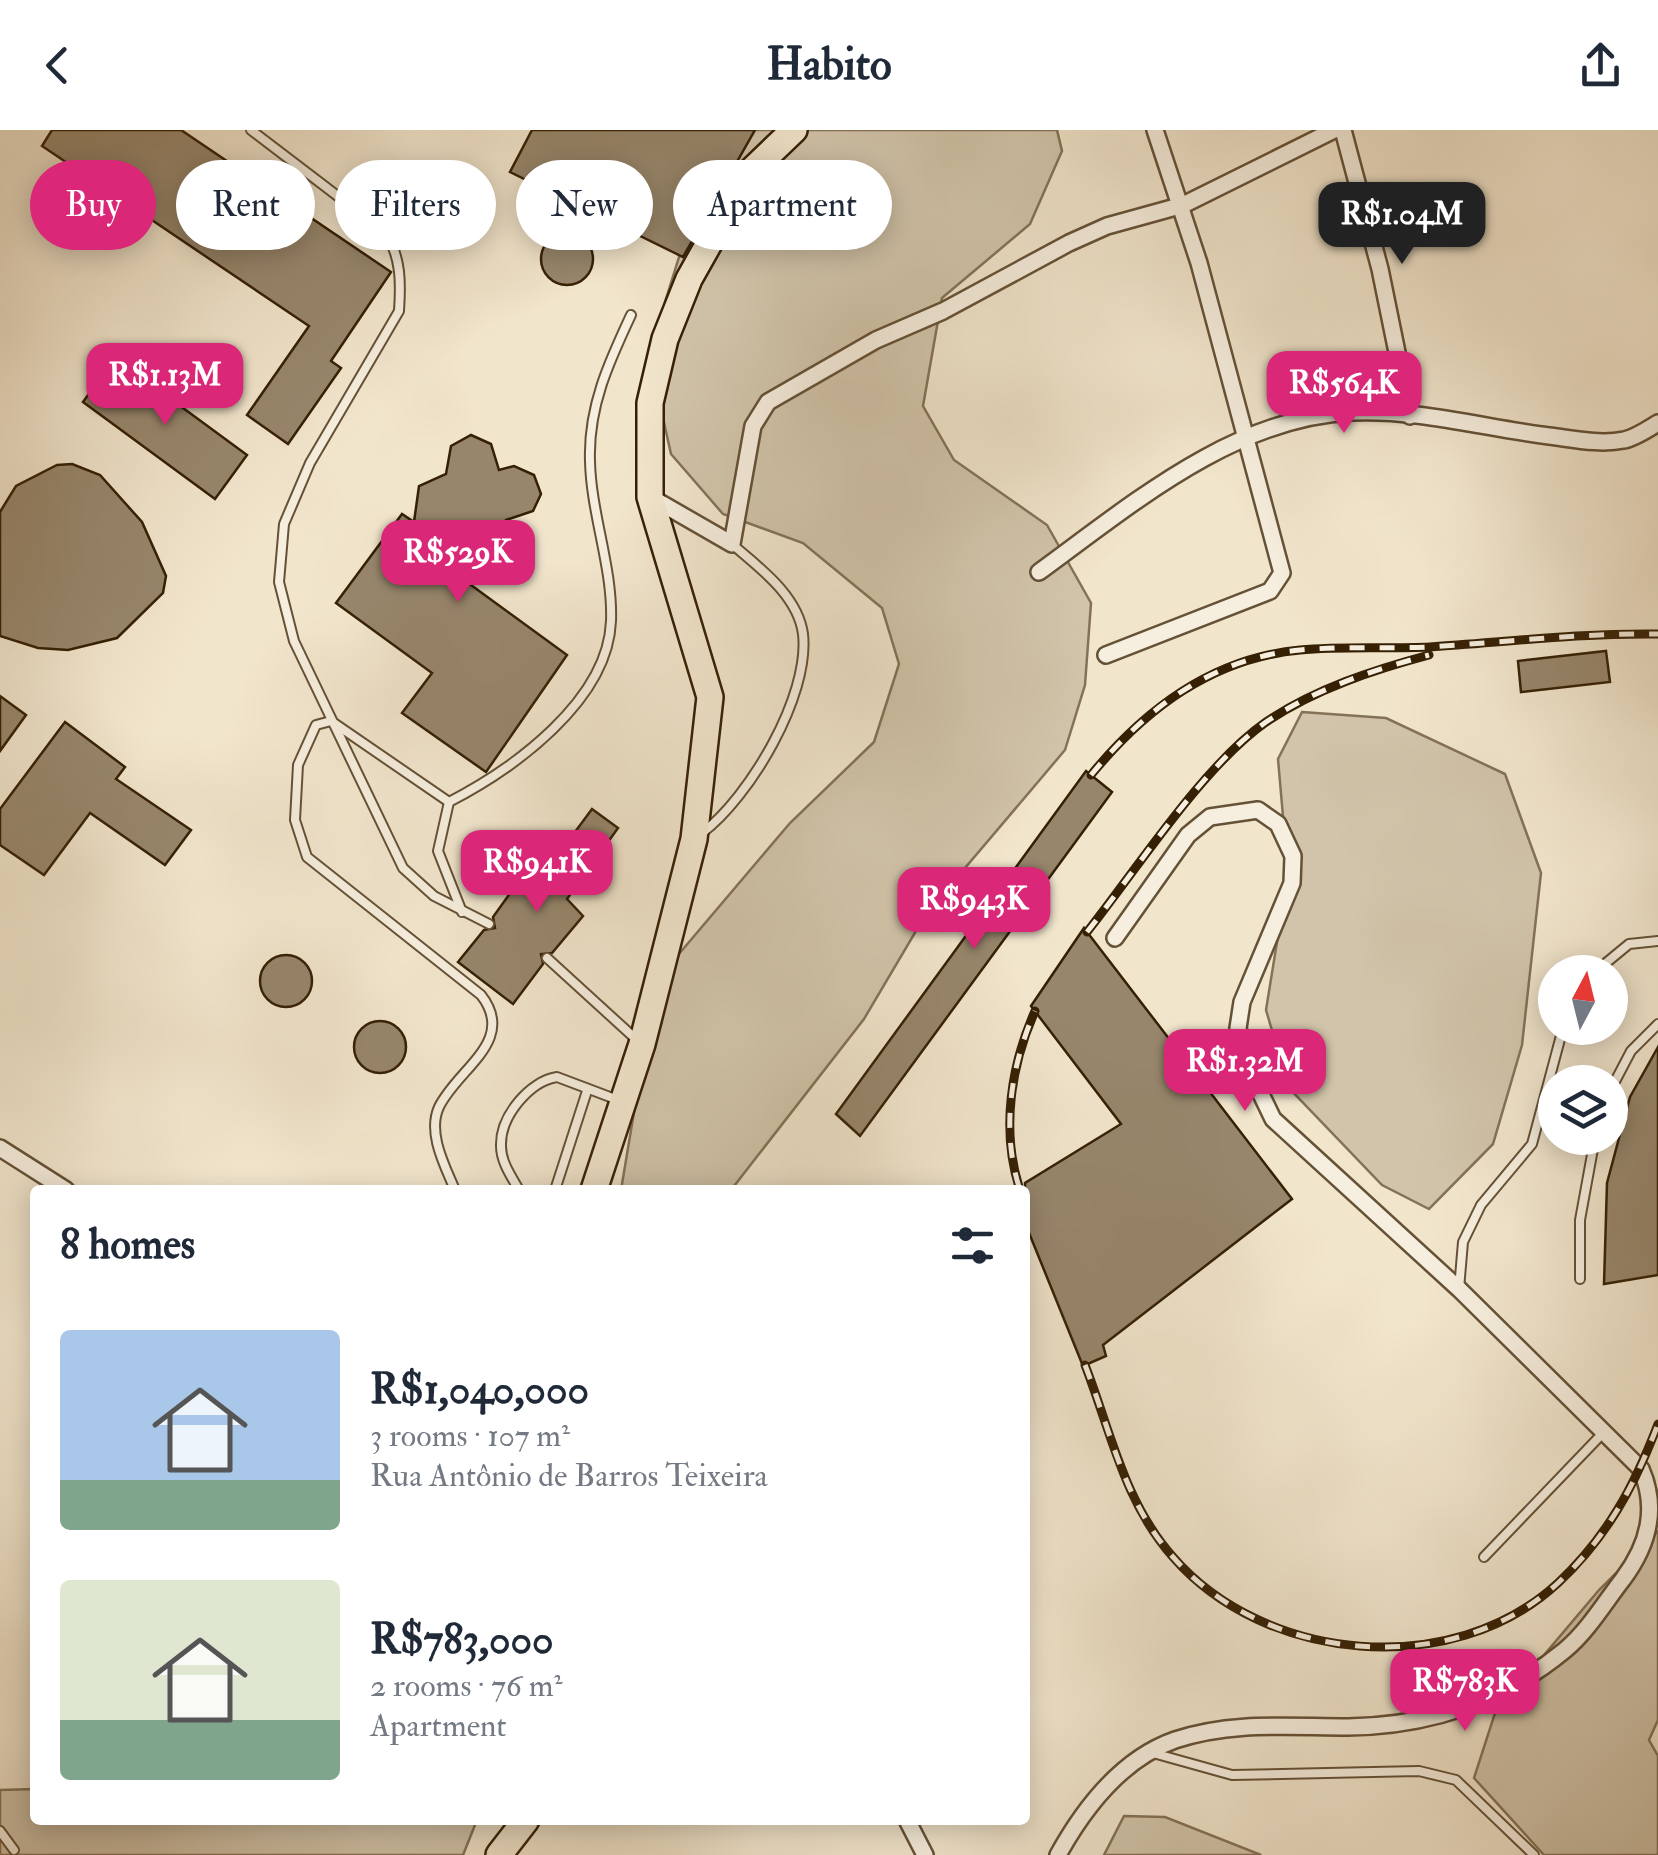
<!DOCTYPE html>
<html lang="en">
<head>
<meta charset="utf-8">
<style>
	:root { --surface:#fff; --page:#f2f2f3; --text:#1f2937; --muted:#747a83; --accent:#db2777 }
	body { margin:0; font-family:"IM FELL Double Pica",serif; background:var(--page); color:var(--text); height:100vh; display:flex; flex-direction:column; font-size:38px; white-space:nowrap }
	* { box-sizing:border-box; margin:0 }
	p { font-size:32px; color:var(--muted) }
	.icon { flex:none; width:55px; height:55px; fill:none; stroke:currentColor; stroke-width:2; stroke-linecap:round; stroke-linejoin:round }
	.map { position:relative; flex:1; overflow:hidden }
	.sheet { position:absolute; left:30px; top:1055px; width:1000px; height:640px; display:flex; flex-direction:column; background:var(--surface); border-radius:10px; box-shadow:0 5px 25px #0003 }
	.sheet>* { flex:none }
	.top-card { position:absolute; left:30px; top:30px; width:1000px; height:90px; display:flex; gap:20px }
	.needle { width:65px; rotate:7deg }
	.fabs { position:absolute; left:1538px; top:825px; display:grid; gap:20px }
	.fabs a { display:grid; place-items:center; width:90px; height:90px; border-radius:50%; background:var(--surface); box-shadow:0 5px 25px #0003; font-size:50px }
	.price { position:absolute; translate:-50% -85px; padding:0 22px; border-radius:20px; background:var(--accent); color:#fff; font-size:32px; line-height:65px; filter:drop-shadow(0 2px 5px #0008) }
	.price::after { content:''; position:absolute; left:50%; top:60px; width:30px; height:22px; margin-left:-15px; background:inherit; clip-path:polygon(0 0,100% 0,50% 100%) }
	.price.on { background:#222; color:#fff }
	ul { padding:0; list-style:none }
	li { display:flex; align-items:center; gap:30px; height:250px; padding:0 30px }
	li span { display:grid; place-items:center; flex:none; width:280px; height:200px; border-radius:10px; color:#555 }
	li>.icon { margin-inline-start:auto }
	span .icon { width:120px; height:120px; fill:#fffc; stroke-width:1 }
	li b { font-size:42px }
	h2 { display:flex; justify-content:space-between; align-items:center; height:120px; padding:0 30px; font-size:42px }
	.chip { padding:0 35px; border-radius:45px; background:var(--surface); box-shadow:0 5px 25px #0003; font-size:35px; line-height:90px }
	.chip.on { background:var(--accent); color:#fff }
	header { display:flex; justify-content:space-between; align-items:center; height:130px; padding:0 30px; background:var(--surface); font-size:45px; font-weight:800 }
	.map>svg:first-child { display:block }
</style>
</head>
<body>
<header><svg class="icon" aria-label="back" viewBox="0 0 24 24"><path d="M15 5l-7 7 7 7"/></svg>Habito<svg class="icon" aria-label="share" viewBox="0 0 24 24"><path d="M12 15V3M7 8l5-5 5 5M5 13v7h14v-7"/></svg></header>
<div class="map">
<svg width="1658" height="1725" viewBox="0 0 1658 1725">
	<rect width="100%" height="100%" fill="#f1e5cc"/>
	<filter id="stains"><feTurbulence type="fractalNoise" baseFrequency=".002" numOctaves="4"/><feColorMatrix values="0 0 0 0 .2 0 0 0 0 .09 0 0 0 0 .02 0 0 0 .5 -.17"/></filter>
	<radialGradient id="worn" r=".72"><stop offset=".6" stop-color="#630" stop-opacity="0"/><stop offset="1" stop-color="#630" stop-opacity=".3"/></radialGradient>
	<g fill="#d1c4aa" stroke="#847257" stroke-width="2.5">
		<path d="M739 0H1057L1062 21 1030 94 942 168 923 276 954 330 1047 395 1091 473 1085 555 1065 620 926 784 864 889 731 1060H621L656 851 790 693 874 612 899 534 882 478 803 413 723 384 671 324 657 261 665 172 709 31Z"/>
		<path d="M1302 582 1386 588 1505 644 1541 743 1522 915 1493 1014 1429 1079 1382 1055 1289 958 1266 880 1288 744 1278 629Z"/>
		<path d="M1658 1401V1590L1649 1610 1658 1626V1725H1544L1474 1648 1495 1583 1599 1460Z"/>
		<path d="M35 1659V1690H477L463 1725H0V1660Z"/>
		<path d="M1124 1686 1165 1687 1261 1725H1104Z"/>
	</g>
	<g fill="#97866c" stroke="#362004" stroke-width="2.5">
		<path d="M52 0H181L391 142 331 231 341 238 288 314 247 285 309 196 42 16Z"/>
		<path d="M532 0H755L683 127 510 42Z"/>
		<circle cx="567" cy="129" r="26"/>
		<path d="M115 228 247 325 215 369 83 272Z"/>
		<path d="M471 305 491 314 499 340 514 336 534 345 541 364 533 381 506 390V412L471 455 567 525 486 642 402 583 432 543 336 473 402 384 414 392 419 356 446 344 451 316Z"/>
		<path d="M72 334 100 345 142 392 166 446 163 463 117 508 68 520 38 518 0 506V382L16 356 57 335Z"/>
		<path d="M1606 521 1610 552 1521 562 1518 531Z"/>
		<path d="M0 566 26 585 0 621Z"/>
		<path d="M65 592 125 637 116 649 191 700 165 735 90 683 44 745 0 715V679Z"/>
		<path d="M1086 641 1112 662 860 1006 836 984Z"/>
		<path d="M592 679 618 698 567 769 583 786 552 823 541 824 543 834 513 874 458 832 484 800 495 798 493 787 529 737 541 748Z"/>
		<path d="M1084 798 1292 1069 1103 1215 1106 1226 1083 1236 1025 1093V1053L1121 994 1031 876Z"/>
		<circle cx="286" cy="851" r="26"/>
		<circle cx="380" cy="917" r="26"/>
		<path d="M1658 917V1145L1604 1154 1607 1053 1630 967Z"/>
	</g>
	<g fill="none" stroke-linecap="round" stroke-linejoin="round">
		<defs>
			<g id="service">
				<path d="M251 0 386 103C401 128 401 152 399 181L310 333 284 394 279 452 294 511 403 738 434 766 489 794"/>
				<path d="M449 672 331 591 316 595 298 635 295 690 307 727 481 865C517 911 458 938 439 977 427 1003 445 1036 455 1060"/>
				<path d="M702 703C749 668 810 566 803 504 798 466 760 438 733 415"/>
				<path d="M462 782 438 721 449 672C513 639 608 571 611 491 613 438 591 384 590 331 588 277 609 232 631 185"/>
				<path d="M547 828 638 911"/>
				<path d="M1595 842 1629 814 1658 811"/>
				<path d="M1610 961 1631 921 1658 894"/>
				<path d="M519 1060C511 1046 501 1032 501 1016 500 986 530 951 557 947L618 970"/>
				<path d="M555 1060 587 961"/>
				<path d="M1580 1149V1090L1595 1008"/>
				<path d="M1459 1159 1463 1112 1481 1075 1532 1014 1563 898"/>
				<path d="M1484 1427 1603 1303"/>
				<path d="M1153 1623 1232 1645 1419 1641 1456 1650 1534 1725"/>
				<path d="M0 1701 14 1720"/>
			</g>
			<g id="minor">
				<path d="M1343 0 1380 139 1410 286"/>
				<path d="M652 368 732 414 753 296 768 272 876 210 943 181 1069 113 1107 96 1183 75 1334 0"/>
				<path d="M1039 442C1131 375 1234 287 1352 282 1417 279 1485 298 1549 306 1573 309 1600 315 1624 310 1635 308 1648 299 1658 293"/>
				<path d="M1106 525 1270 461 1282 443 1199 133 1155 0"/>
				<path d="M0 1018 66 1060"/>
				<path d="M907 1690 925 1725"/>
				<path d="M1058 1725C1084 1678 1121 1629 1175 1610 1232 1591 1289 1597 1348 1597 1429 1596 1502 1572 1565 1520 1588 1501 1605 1472 1623 1449 1649 1414 1658 1378 1641 1339L1459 1159 1273 989 1247 935 1238 898 1242 872 1292 753 1293 726 1278 694 1258 680 1210 687 1188 705 1115 808"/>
			</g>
			<g id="primary">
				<path d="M594 1060 642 914 694 709 710 567 650 367V273L665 209 689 149 748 44 794 0"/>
				<path d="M499 1725 526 1690"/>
			</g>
		</defs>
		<use href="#service" stroke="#655136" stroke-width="12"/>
		<use href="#minor" stroke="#655136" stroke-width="20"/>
		<use href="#primary" stroke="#362004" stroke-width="30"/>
		<use href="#service" stroke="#f6eede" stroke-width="8"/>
		<use href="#minor" stroke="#f6eede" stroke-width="15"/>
		<use href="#primary" stroke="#f1e5cc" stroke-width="25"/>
		<defs>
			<g id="rail">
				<path d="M1091 645C1145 579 1212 528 1300 520 1343 516 1387 519 1430 517 1506 512 1581 503 1658 504"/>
				<path d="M1087 802C1137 739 1203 636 1266 592 1315 559 1373 540 1429 525"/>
				<path d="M1019 1057C1001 999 1011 935 1035 881"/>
				<path d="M1085 1235C1111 1302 1124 1372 1173 1427 1264 1532 1452 1551 1558 1453 1607 1407 1634 1357 1658 1294"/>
			</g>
		</defs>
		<use href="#rail" stroke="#362004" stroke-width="9"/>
		<use href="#rail" stroke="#f6eede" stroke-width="5" stroke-dasharray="15" stroke-linecap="butt"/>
	</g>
	<rect width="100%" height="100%" filter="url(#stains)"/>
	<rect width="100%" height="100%" fill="url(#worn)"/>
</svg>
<div class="fabs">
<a><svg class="needle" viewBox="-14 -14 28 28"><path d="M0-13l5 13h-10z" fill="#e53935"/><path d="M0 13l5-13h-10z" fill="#747a83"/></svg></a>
<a><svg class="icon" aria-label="layers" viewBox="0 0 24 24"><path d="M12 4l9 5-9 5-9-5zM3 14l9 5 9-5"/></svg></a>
</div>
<b class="price on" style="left:1402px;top:137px">R$1.04M</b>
<b class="price" style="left:165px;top:298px">R$1.13M</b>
<b class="price" style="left:1344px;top:306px">R$564K</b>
<b class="price" style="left:458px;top:475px">R$529K</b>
<b class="price" style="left:537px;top:785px">R$941K</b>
<b class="price" style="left:974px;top:822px">R$943K</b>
<b class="price" style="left:1245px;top:984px">R$1.32M</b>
<b class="price" style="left:1465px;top:1604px">R$783K</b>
<div class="top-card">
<a class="chip on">Buy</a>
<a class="chip">Rent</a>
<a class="chip">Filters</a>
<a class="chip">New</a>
<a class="chip">Apartment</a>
</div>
<section class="sheet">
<h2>8 homes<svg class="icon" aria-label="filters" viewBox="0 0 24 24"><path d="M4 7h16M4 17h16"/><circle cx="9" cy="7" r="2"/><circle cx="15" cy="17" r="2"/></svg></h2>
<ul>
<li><span style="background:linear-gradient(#a9c7e8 75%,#7fa58c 0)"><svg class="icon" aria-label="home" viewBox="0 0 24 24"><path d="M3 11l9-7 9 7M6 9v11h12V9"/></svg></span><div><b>R$1,040,000</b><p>3 rooms · 107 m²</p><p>Rua Antônio de Barros Teixeira</p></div></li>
<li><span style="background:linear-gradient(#dfe7d0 70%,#7fa58c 0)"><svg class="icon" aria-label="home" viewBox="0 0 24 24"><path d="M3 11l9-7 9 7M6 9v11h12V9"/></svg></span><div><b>R$783,000</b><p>2 rooms · 76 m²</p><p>Apartment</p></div></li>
</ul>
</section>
</div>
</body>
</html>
